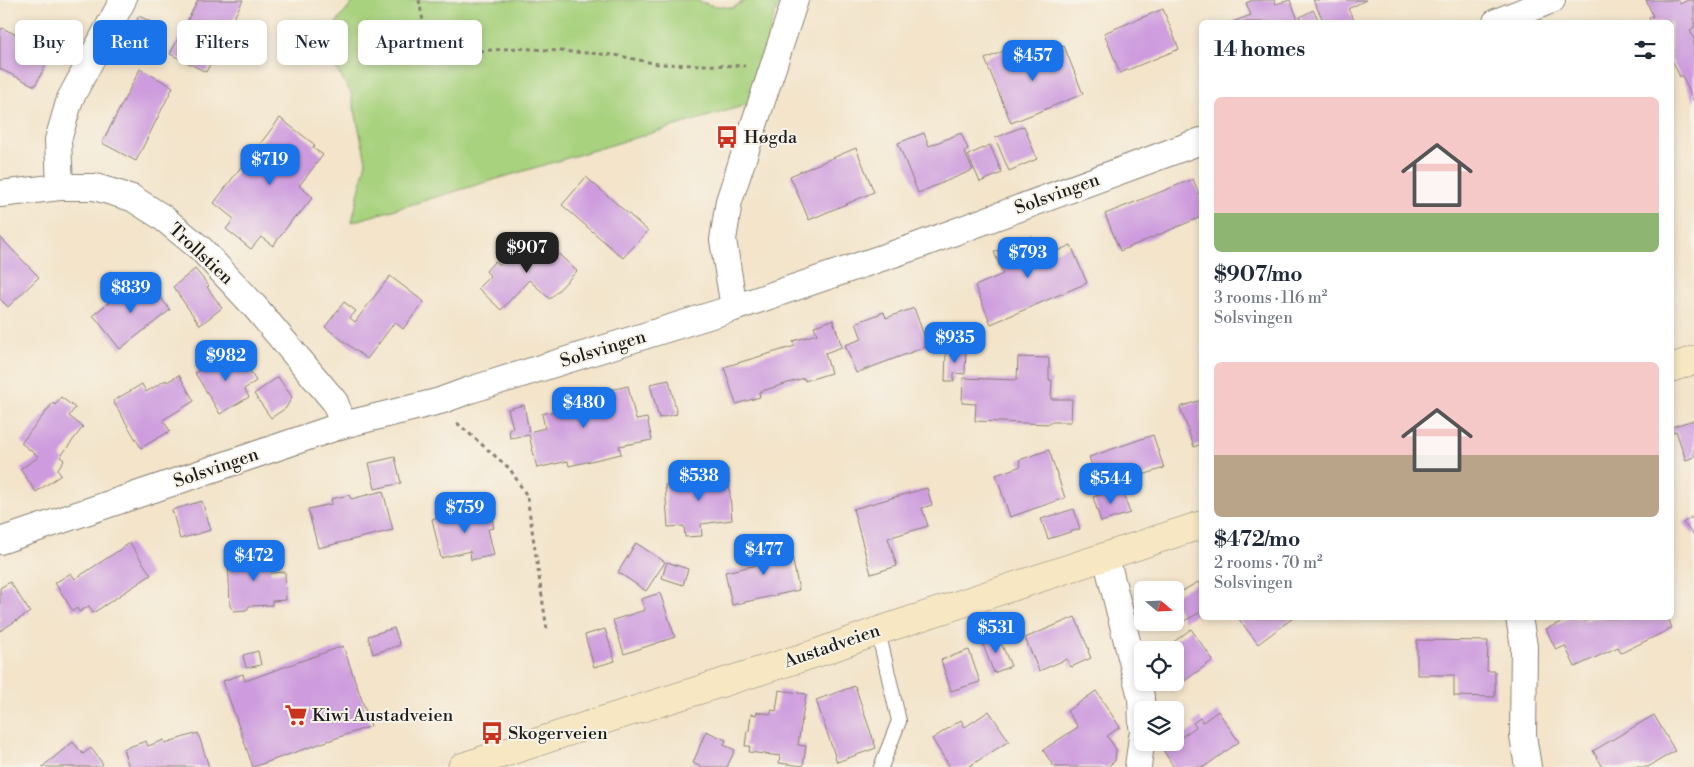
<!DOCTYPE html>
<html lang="en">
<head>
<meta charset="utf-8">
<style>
	:root { --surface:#fff; --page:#f2f2f3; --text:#1f2937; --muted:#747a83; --accent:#1a73e8 }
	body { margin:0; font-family:"Libre Bodoni",serif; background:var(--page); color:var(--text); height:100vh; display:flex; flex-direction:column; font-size:19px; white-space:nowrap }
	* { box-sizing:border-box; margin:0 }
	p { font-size:16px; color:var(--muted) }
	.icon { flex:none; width:28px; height:28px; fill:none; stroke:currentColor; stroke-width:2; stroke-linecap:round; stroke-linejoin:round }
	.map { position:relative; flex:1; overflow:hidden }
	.panel { position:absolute; left:1199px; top:20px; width:475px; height:600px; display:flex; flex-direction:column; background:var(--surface); border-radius:8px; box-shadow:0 2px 8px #0003 }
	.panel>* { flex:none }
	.hud { position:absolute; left:15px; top:20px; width:475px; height:45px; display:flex; gap:10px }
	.needle { width:32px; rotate:109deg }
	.controls { position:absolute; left:1134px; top:581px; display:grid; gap:10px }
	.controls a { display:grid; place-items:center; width:50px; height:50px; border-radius:8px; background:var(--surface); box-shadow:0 2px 8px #0003; font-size:25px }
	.price { position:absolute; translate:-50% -42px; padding:0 11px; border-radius:10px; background:var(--accent); color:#fff; font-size:16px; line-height:32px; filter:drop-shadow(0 1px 2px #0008) }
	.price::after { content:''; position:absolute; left:50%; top:30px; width:15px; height:11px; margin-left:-8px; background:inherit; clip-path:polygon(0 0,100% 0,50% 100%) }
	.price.on { background:#222; color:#fff }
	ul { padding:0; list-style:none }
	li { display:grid; align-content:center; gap:10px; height:265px; padding:0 15px }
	li span { display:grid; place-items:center; height:155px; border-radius:8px; color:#555 }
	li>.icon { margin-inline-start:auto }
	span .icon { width:90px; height:90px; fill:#fffc; stroke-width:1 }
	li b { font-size:21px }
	h2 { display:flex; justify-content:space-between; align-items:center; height:60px; padding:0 15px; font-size:21px }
	.chip { padding:0 18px; border-radius:8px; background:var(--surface); box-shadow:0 2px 8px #0003; font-size:18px; line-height:45px }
	.chip.on { background:var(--accent); color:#fff }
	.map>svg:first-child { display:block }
</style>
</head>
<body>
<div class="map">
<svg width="1694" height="767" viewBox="0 0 1694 767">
	<rect width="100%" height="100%" fill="#f7f3e8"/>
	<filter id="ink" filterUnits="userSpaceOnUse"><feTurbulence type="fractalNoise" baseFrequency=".02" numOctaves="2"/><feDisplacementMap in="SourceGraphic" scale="10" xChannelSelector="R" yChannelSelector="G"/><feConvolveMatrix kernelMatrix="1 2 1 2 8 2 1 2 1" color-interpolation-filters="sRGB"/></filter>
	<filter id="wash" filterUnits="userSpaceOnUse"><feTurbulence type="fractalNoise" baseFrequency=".0096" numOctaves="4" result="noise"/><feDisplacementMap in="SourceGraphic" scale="20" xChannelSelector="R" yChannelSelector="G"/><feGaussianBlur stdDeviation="1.12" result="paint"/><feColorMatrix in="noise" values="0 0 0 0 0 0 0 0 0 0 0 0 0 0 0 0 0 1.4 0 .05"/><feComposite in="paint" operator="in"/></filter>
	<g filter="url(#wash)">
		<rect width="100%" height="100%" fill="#f3e4ca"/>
		<path fill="#a8d27e" stroke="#62774d" d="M355 0H695L710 5 732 8 746 0H780L770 28 785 34 763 100 352 222 366 161 351 93 320 42Z"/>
		<g id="blocks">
			<g fill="#ce9cde">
				<path d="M198 0H243L206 72 170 54Z"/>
				<path d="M1253 0H1274L1276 4 1290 0 1299 22H1232L1251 15 1246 3Z"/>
				<path d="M1313 0H1366L1348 9 1355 22H1324Z"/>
				<path d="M1646 0H1678L1680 4 1688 0H1694V28L1690 30 1694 39V102L1682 75 1680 77 1671 58V22H1651L1649 18 1653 16Z"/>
				<path d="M1163 9 1179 49 1120 73 1104 33Z"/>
				<path d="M1313 10 1320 22H1303L1300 17Z"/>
				<path d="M139 16 163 28 149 56 125 44Z"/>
				<path d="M26 22 59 39 35 86 0 69V32L2 28 19 36Z"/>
				<path d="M1064 46 1083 94 1011 123 985 59 1013 47 1021 70 1044 61 1041 55Z"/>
				<path d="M140 69 173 87 136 161 102 143Z"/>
				<path d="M280 118 315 145 313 148 323 155 299 186 313 197 297 217 295 216 273 246 261 237 251 249 226 229 234 219 214 203 252 152 253 153Z"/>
				<path d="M1024 126 1037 159 1009 171 995 138Z"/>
				<path d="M924 133 929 146 961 133 968 149 964 151 973 170 918 193 898 143Z"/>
				<path d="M990 145 1002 173 980 182 968 155Z"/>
				<path d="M856 148 874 192 809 220 790 176Z"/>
				<path d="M586 177 648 231 623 258 562 205Z"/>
				<path d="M1193 179 1201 199V217L1120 251 1105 214Z"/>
				<path d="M1032 236 1041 258 1071 245 1087 283 991 324 975 286 1003 274 994 252Z"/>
				<path d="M0 237 39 277 8 307 0 299Z"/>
				<path d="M526 238 541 253 549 245 577 271 550 299 529 280 501 310 478 288 490 276 486 271 495 261 500 265Z"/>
				<path d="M195 269 209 286 207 287 222 308 200 325 173 287Z"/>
				<path d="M390 276 424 302 403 329 395 322 367 359 325 327 344 302 356 311 350 318 355 322Z"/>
				<path d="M138 280 150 296 156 291 170 310 120 349 93 315Z"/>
				<path d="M914 308 928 346 856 373 845 345 862 339 856 323 884 312 886 318Z"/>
				<path d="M833 320 842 347 825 353 831 373 805 381 804 378 759 392 760 397 736 404 724 367 795 346 793 341 817 334 814 326Z"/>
				<path d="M966 350 965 374 954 373V381H945L946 352Z"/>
				<path d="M239 353 256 381 244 389 249 397 220 414 195 373 224 355 227 360Z"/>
				<path d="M1018 357 1049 358V380H1052L1051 399H1072L1071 422H1050V424L975 421 976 404 962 403 963 378 1017 380Z"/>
				<path d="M179 375 194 401 163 420 170 431 141 448 113 401 142 384 146 392 166 380 167 382Z"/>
				<path d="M278 377 292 397 286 408 271 418 254 394Z"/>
				<path d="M669 380 677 414 659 418 650 384Z"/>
				<path d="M628 386 636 420 647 418 652 440 619 446 621 454 569 466 568 461 537 468 529 435 510 438 509 430 513 428 508 409 524 405 529 432 545 428 542 414 577 406 574 391 592 387 593 394Z"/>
				<path d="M61 397 75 408 69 416 83 427 60 457 64 460 57 470 61 475 36 492 20 469 39 457 21 443 53 403 55 405Z"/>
				<path d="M1201 400V444L1194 447 1180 407Z"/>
				<path d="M1694 420V457L1686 460 1676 431 1671 433V427Z"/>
				<path d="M1153 435 1164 468 1100 489 1089 457Z"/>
				<path d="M1049 450 1065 498 1010 517 996 475 1021 466 1019 460Z"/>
				<path d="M395 457 401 483 375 489 369 463Z"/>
				<path d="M728 469 732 520 701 524 702 536 685 537 684 526 668 527 665 485 697 483 695 472Z"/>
				<path d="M927 488 932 505 922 508 928 526 888 538 897 566 871 574 853 509Z"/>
				<path d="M1121 488 1130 513 1101 522 1093 497Z"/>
				<path d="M383 491 393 530 318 548 308 509 332 504 331 499 349 495 351 499Z"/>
				<path d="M202 501 211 530 180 539 172 510Z"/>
				<path d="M483 507 485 515 491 514 494 528 488 529 494 555 471 560 470 551 441 558 432 519Z"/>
				<path d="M1074 509 1080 529 1048 539 1041 519Z"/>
				<path d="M1691 517 1694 521V535L1683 523Z"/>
				<path d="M789 542 799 590 732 605 725 572 762 564 759 549Z"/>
				<path d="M130 543 151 575 93 613 89 606 79 612 77 608 73 611 55 583 71 573 75 579Z"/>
				<path d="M636 543 665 562 646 591 618 572Z"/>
				<path d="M270 555 271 573 285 572 286 600 272 601V605L249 606 247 610 234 611 230 606 228 557Z"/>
				<path d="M667 562 688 569 683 585 662 578Z"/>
				<path d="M10 582 30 612 0 631V588Z"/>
				<path d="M1198 582 1201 588V612L1184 621 1175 603V595Z"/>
				<path d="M660 593 675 637 624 654 613 620 645 610 641 599Z"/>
				<path d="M1075 617 1089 650 1088 651 1091 658 1071 667 1067 659 1039 671 1025 638Z"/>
				<path d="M1238 618H1293L1258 644Z"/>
				<path d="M1570 618H1583L1585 621 1593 618H1668L1672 628 1621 653 1618 647 1575 667 1565 646 1556 650 1546 629Z"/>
				<path d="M394 628 400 645 373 654 368 636Z"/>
				<path d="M605 629 615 661 594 667 585 635Z"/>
				<path d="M1191 629 1213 660 1171 691 1164 682H1175V650H1163Z"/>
				<path d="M998 636 1011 666 994 673 982 642Z"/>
				<path d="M1417 640 1488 641 1487 671H1495V697L1454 696V675H1417Z"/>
				<path d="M343 646 371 726 253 767 223 681 243 674 245 681Z"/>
				<path d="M969 650 980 682 951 691 941 660Z"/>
				<path d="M258 651 261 665 246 668 243 655Z"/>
				<path d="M855 686 876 748 837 762 816 700Z"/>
				<path d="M779 690 806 694 798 744V745L806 746 803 766 779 763 780 756 749 752 750 746H745L747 731H749L751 714 756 715 757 712 771 714V710L776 711Z"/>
				<path d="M1096 691 1120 727 1107 736 1116 749 1115 761 1107 767H1054L1043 750 1078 727 1067 711Z"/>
				<path d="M989 711 1009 741 968 767H950L932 739 961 720 965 727Z"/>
				<path d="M1218 711 1239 742 1204 767H1174L1163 750 1196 727 1193 723 1200 718 1203 722Z"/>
				<path d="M1654 715 1675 751 1648 767H1603L1593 751Z"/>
				<path d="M706 731 726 740 724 745 735 750 727 767H701L693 763Z"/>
				<path d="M198 733 209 767H129L123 749 146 741 148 746 164 740 165 743Z"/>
				<path d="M73 742 83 754 91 748 103 764 99 767H42Z"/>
			</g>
		</g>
	</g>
	<g filter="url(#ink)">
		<use href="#blocks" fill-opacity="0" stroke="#888073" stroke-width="1"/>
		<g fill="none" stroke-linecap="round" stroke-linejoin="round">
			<defs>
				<path id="service" d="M878 631 899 721 881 767"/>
				<g id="minor">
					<path d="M1496 22 1552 0"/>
					<path d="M60 187 58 140 70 99 123 0"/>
					<path d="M0 194 60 187H95L132 198 162 217 201 249 256 308 335 402 343 425"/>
					<path d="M734 308 723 240 729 201 795 0"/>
					<path d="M0 541 343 425 440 401 470 390 734 308 914 247 1201 141"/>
					<path d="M1106 557 1141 697 1142 726"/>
					<path d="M1519 618 1524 646 1523 736 1528 767"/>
					<path d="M1138 767 1142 737"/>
				</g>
				<g id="secondary">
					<path d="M1671 368 1694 360"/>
					<path d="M462 767 607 719 820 652 878 631 1201 525"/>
				</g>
			</defs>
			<use href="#service" stroke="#888073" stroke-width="16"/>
			<use href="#minor" stroke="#888073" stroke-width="28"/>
			<use href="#secondary" stroke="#888073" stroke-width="29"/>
			<g stroke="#888073" stroke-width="3" stroke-dasharray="4 4" stroke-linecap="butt">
				<path d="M419 0 426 37 454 53 518 48 615 55 658 64 745 66"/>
				<path d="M457 423 510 469 527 496 547 630"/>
			</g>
			<use href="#service" stroke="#fff" stroke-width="14"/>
			<use href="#minor" stroke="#fff" stroke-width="26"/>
			<use href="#secondary" stroke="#f7e8c3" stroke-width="28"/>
		</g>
	</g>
	<defs>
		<symbol id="bus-bare" viewBox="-9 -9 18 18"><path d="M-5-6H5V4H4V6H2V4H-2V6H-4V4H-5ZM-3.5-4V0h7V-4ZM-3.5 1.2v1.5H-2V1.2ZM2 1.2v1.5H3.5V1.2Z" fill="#c8321e" stroke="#f7f3e8" stroke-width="2.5" paint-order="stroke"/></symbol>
		<symbol id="supermarket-bare" viewBox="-9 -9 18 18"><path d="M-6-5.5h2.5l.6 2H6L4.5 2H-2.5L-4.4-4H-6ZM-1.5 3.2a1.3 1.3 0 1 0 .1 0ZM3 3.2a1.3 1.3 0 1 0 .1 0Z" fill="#c8321e" stroke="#f7f3e8" stroke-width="2.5" paint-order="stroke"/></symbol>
	</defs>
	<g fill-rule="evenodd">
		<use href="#bus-bare" x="711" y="121" width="32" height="32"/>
		<use href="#supermarket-bare" x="280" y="699" width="32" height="32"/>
		<use href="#bus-bare" x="476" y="717" width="32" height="32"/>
	</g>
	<g text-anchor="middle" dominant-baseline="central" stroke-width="4" stroke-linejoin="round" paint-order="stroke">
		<g font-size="18" fill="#1c1c1c" stroke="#f7f3e8" text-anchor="start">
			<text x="744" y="137">Høgda</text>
			<text x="312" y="715">Kiwi Austadveien</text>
			<text x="508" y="733">Skogerveien</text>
		</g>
		<g font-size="18" fill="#1c1c1c" stroke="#f7f3e8">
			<text transform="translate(1057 194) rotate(-20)">Solsvingen</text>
			<text transform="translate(201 254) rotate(43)">Trollstien</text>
			<text transform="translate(603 349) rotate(-17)">Solsvingen</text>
			<text transform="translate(216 468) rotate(-19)">Solsvingen</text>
			<text transform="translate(832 646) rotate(-19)">Austadveien</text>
		</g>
	</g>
</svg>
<div class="controls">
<a><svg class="needle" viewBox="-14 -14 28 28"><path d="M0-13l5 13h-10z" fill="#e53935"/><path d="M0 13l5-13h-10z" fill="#747a83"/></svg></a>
<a><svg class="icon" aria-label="locate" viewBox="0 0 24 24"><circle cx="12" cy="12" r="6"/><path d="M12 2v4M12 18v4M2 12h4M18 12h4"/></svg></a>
<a><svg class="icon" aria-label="layers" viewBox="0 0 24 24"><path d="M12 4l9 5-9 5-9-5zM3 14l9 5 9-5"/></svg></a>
</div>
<b class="price" style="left:1033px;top:82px">$457</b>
<b class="price" style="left:270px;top:186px">$719</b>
<b class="price on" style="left:527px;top:274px">$907</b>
<b class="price" style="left:1028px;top:279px">$793</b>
<b class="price" style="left:131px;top:314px">$839</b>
<b class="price" style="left:955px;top:364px">$935</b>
<b class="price" style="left:226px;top:382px">$982</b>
<b class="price" style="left:584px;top:429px">$480</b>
<b class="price" style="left:699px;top:502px">$538</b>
<b class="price" style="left:1111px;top:505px">$544</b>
<b class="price" style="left:465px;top:534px">$759</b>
<b class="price" style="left:764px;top:576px">$477</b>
<b class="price" style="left:254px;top:582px">$472</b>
<b class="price" style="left:996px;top:654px">$531</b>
<div class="hud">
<a class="chip">Buy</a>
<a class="chip on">Rent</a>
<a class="chip">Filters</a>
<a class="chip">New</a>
<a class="chip">Apartment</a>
</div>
<section class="panel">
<h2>14 homes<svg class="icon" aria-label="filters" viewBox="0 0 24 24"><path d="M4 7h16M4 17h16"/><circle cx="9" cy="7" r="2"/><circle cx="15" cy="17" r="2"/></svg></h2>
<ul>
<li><span style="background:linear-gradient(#f6c9c9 75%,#8fb573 0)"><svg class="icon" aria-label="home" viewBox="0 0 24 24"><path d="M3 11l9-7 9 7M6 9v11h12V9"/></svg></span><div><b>$907/mo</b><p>3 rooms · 116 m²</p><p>Solsvingen</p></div></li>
<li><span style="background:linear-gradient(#f6c9c9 60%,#b9a48a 0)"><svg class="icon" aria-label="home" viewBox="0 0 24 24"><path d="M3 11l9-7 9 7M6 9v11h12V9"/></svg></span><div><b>$472/mo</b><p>2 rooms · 70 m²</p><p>Solsvingen</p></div></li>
</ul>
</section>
</div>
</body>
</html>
